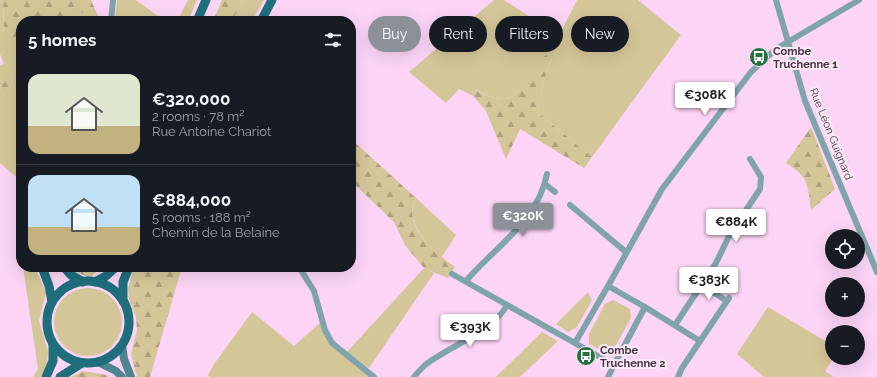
<!DOCTYPE html>
<html lang="en">
<head>
<meta charset="utf-8">
<style>
	:root { --surface:#171b24; --page:#20242c; --text:#f1f3f6; --muted:#9ea1a6; --line:#363941; --accent:#8c9099 }
	body { margin:0; font-family:Raleway,sans-serif; background:var(--page); color:var(--text); height:100vh; display:flex; flex-direction:column; font-size:15px; white-space:nowrap }
	* { box-sizing:border-box; margin:0 }
	p { font-size:13px; color:var(--muted) }
	.icon { flex:none; width:22px; height:22px; fill:none; stroke:currentColor; stroke-width:2; stroke-linecap:round; stroke-linejoin:round }
	.map { position:relative; flex:1; overflow:hidden }
	.details { position:absolute; left:16px; top:16px; width:340px; height:256px; display:flex; flex-direction:column; background:var(--surface); border-radius:16px; box-shadow:0 4px 16px #0002 }
	.details>* { flex:none }
	.guide { position:absolute; left:368px; top:16px; width:380px; height:36px; display:flex; gap:8px }
	.tools { position:absolute; left:825px; top:229px; display:grid; gap:8px }
	.tools a { display:grid; place-items:center; width:40px; height:40px; border-radius:50%; background:var(--surface); box-shadow:0 4px 16px #0002; font-size:20px }
	.price { position:absolute; translate:-50% -34px; padding:0 9px; border-radius:4px; background:#fff; color:#222; font-size:13px; line-height:26px; filter:drop-shadow(0 1px 2px #0008) }
	.price::after { content:''; position:absolute; left:50%; top:24px; width:12px; height:9px; margin-left:-6px; background:inherit; clip-path:polygon(0 0,100% 0,50% 100%) }
	.price.on { background:var(--accent); color:#fff }
	ul { padding:0; list-style:none }
	li { display:flex; align-items:center; gap:12px; height:100px; padding:0 12px }
	li+li { border-top:1px solid var(--line) }
	li span { display:grid; place-items:center; flex:none; width:112px; height:80px; border-radius:12px; color:#555 }
	li>.icon { margin-inline-start:auto }
	span .icon { width:48px; height:48px; fill:#fffc; stroke-width:1 }
	li b { font-size:17px }
	h2 { display:flex; justify-content:space-between; align-items:center; height:48px; padding:0 12px; font-size:17px }
	.pill { padding:0 14px; border-radius:18px; background:var(--surface); box-shadow:0 4px 16px #0002; font-size:14px; line-height:36px }
	.pill.on { background:var(--accent); color:#fff }
	.map>svg:first-child { display:block }
</style>
</head>
<body>
<div class="map">
<svg width="877" height="377" viewBox="0 0 877 377">
	<defs>
		<pattern id="forest-firs" width="22" height="20" patternUnits="userSpaceOnUse"><rect width="22" height="20" fill="#d5c699"/><path d="M5 1l3.5 6h-7zM16 11l3.5 6h-7z" fill="#afa17e"/></pattern>
	</defs>
	<rect width="100%" height="100%" fill="#fcd5f6"/>
	<g fill="#d5c699">
		<path d="M0 0H3L4 36 12 40 21 38V181L0 163V99L10 87 13 79H0V65L4 64 0 54Z"/>
		<path d="M117 0H136L165 21H115Z"/>
		<path d="M188 0H197L188 21H177Z"/>
		<path d="M243 0H264L252 21H232Z"/>
		<path d="M494 0H504L559 36 577 0H638L681 35 592 157 537 112C542 88 546 66 559 45L557 42 511 98C496 101 488 96 475 89L473 96 459 89 446 103 409 72Z"/>
		<path d="M94 7 98 16 91 18 93 21H65Z"/>
		<path d="M416 198 456 235 441 258C426 243 404 221 416 198Z"/>
		<path d="M23 267H35L46 293 39 321 48 351 47 365 41 377H33L38 369Z"/>
		<path d="M424 268 434 273 369 368 346 353Z"/>
		<circle cx="88" cy="322" r="34"/>
		<path d="M588 292 592 300 577 327 568 332 556 324Z"/>
		<path d="M613 300 630 309 631 318 614 349 606 353 589 344V334L605 304Z"/>
		<path d="M768 307 832 345V358H834L825 371 834 377H764L737 354Z"/>
		<path d="M252 312 294 346 321 322 324 330 370 377H210L208 375 214 364Z"/>
		<path d="M542 332 558 341 520 377H496Z"/>
	</g>
	<g fill="url(#forest-firs)">
		<path d="M3 0H91L94 7 65 21H21V38L12 40 4 36Z"/>
		<path d="M222 0H243L232 21H213Z"/>
		<path d="M557 41 559 45C546 66 542 88 537 112L592 157 584 168 520 129 506 159 486 111 473 96 474 89C487 96 496 101 511 98Z"/>
		<path d="M13 78 10 87 0 99V79Z"/>
		<path d="M811 127 835 189 811 210C808 184 808 176 786 163Z"/>
		<path d="M351 139 416 198C401 226 435 253 455 267L448 278 424 268 405 245 394 222 351 181Z"/>
		<path d="M72 267H97L96 272 90 278 77 272Z"/>
		<path d="M134 267H182L150 377H137L131 354 137 330 136 317 129 299 128 288Z"/>
		<path d="M84 371 106 375 108 377H70Z"/>
	</g>
	<g fill="none" stroke-linecap="round" stroke-linejoin="round">
		<g stroke="#80a4ab" stroke-width="6">
			<path d="M776 0 805 101 877 272"/>
			<path d="M111 21 113 0"/>
			<path d="M545 184 555 192"/>
			<path d="M570 205 626 252"/>
			<path d="M299 267 314 291 325 330 332 343 374 377"/>
			<path d="M452 274 614 365 645 307 608 286 575 343"/>
			<path d="M466 281C495 247 538 221 547 174"/>
			<path d="M701 285 727 301"/>
			<path d="M608 286 662 189 751 72 776 49 859 0"/>
			<path d="M645 307 700 341"/>
			<path d="M675 325 716 263 729 236 760 189 761 177 750 159"/>
			<path d="M414 377C417 373 421 369 425 365 448 347 494 331 507 305"/>
			<path d="M608 377 614 365"/>
			<path d="M678 377 682 368 729 298"/>
		</g>
		<g stroke="#4c8590" stroke-width="8">
			<path d="M122 345 124 359 131 377"/>
			<path d="M98 362 116 371 122 377"/>
		</g>
		<g stroke="#1e6e7c" stroke-width="9">
			<path d="M197 21 206 0"/>
			<path d="M261 21 272 0"/>
			<path d="M42 267 49 286 52 302"/>
			<path d="M64 267 71 275 83 282"/>
			<circle cx="88" cy="322" r="41"/>
			<path d="M95 282 106 276 116 267"/>
			<path d="M123 301V282L129 267"/>
			<path d="M46 377 53 361V344"/>
			<path d="M60 377 82 363"/>
		</g>
	</g>
	<defs>
		<symbol id="bus-disc" viewBox="-11 -11 22 22"><circle r="9.5" fill="#25703f" stroke="#fde9fa"/><path d="M-5-6H5V4H4V6H2V4H-2V6H-4V4H-5ZM-3.5-4V0h7V-4ZM-3.5 1.2v1.5H-2V1.2ZM2 1.2v1.5H3.5V1.2Z" fill="#fff"/></symbol>
	</defs>
	<g fill-rule="evenodd">
		<use href="#bus-disc" x="748" y="46" width="22" height="22"/>
		<use href="#bus-disc" x="575" y="345" width="22" height="22"/>
	</g>
	<g text-anchor="middle" dominant-baseline="central" stroke-width="4" stroke-linejoin="round" paint-order="stroke">
		<g font-size="11" font-weight="bold" fill="#463344" stroke="#fde9fa" text-anchor="start">
			<text x="773" y="51">Combe<tspan x="773" dy="13">Truchenne 1</tspan></text>
			<text x="600" y="350">Combe<tspan x="600" dy="13">Truchenne 2</tspan></text>
		</g>
		<g font-size="11" fill="#463344" stroke="#fde9fa">
			<text transform="translate(831 134) rotate(68)">Rue Léon Guignard</text>
		</g>
	</g>
</svg>
<div class="tools">
<a><svg class="icon" aria-label="locate" viewBox="0 0 24 24"><circle cx="12" cy="12" r="6"/><path d="M12 2v4M12 18v4M2 12h4M18 12h4"/></svg></a>
<a>+</a>
<a>−</a>
</div>
<b class="price" style="left:705px;top:116px">€308K</b>
<b class="price on" style="left:523px;top:237px">€320K</b>
<b class="price" style="left:736px;top:243px">€884K</b>
<b class="price" style="left:709px;top:301px">€383K</b>
<b class="price" style="left:470px;top:348px">€393K</b>
<div class="guide">
<a class="pill on">Buy</a>
<a class="pill">Rent</a>
<a class="pill">Filters</a>
<a class="pill">New</a>
</div>
<section class="details">
<h2>5 homes<svg class="icon" aria-label="filters" viewBox="0 0 24 24"><path d="M4 7h16M4 17h16"/><circle cx="9" cy="7" r="2"/><circle cx="15" cy="17" r="2"/></svg></h2>
<ul>
<li><span style="background:linear-gradient(#dfe7d0 65%,#c2b280 0)"><svg class="icon" aria-label="home" viewBox="0 0 24 24"><path d="M3 11l9-7 9 7M6 9v11h12V9"/></svg></span><div><b>€320,000</b><p>2 rooms · 78 m²</p><p>Rue Antoine Chariot</p></div></li>
<li><span style="background:linear-gradient(#bfe0f5 65%,#c2b280 0)"><svg class="icon" aria-label="home" viewBox="0 0 24 24"><path d="M3 11l9-7 9 7M6 9v11h12V9"/></svg></span><div><b>€884,000</b><p>5 rooms · 188 m²</p><p>Chemin de la Belaine</p></div></li>
</ul>
</section>
</div>
</body>
</html>
